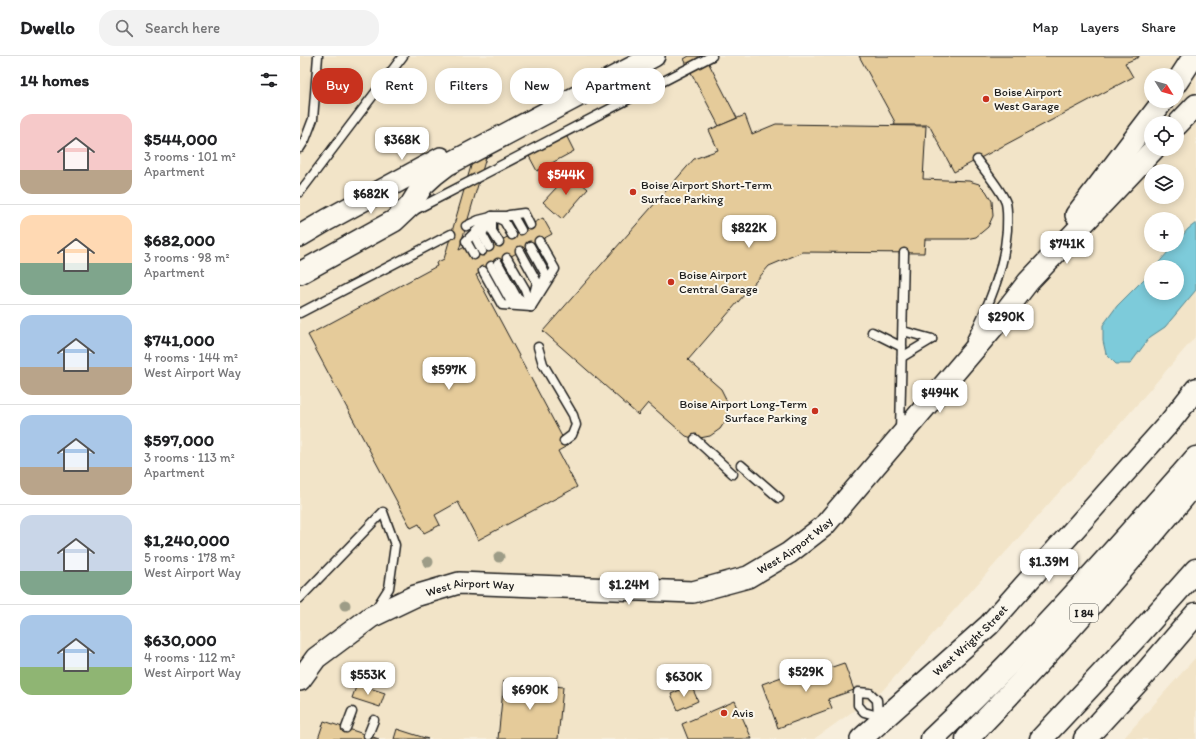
<!DOCTYPE html>
<html lang="en">
<head>
<meta charset="utf-8">
<style>
	:root { --surface:#fff; --page:#f2f2f2; --text:#202124; --muted:#757577; --line:#e0e0e0; --accent:#c8321e }
	body { margin:0; font-family:Itim,sans-serif; background:var(--page); color:var(--text); height:100vh; display:flex; flex-direction:column; font-size:15px; white-space:nowrap }
	* { box-sizing:border-box; margin:0 }
	p { font-size:13px; color:var(--muted) }
	.icon { flex:none; width:22px; height:22px; fill:none; stroke:currentColor; stroke-width:2; stroke-linecap:round; stroke-linejoin:round }
	.map { position:relative; flex:1; overflow:hidden }
	.panel { display:flex; flex-direction:column; background:var(--surface); width:300px }
	.panel>* { flex:none }
	.banner { position:absolute; left:12px; top:12px; width:380px; height:36px; display:flex; gap:8px }
	.needle { width:26px; rotate:127deg }
	.buttons { position:absolute; left:844px; top:12px; display:grid; gap:8px }
	.buttons a { display:grid; place-items:center; width:40px; height:40px; border-radius:50%; background:var(--surface); box-shadow:0 2px 10px #0003; font-size:20px }
	.price { position:absolute; translate:-50% -34px; padding:0 9px; border-radius:8px; background:#fff; color:#222; font-size:13px; line-height:26px; filter:drop-shadow(0 1px 2px #0008) }
	.price::after { content:''; position:absolute; left:50%; top:24px; width:12px; height:9px; margin-left:-6px; background:inherit; clip-path:polygon(0 0,100% 0,50% 100%) }
	.price.selected { background:var(--accent); color:#fff }
	ul { padding:0; list-style:none }
	li { display:flex; align-items:center; gap:12px; height:100px; padding:0 20px }
	li+li { border-top:1px solid var(--line) }
	li span { display:grid; place-items:center; flex:none; width:112px; height:80px; border-radius:12px; color:#555 }
	li>.icon { margin-inline-start:auto }
	span .icon { width:48px; height:48px; fill:#fffc; stroke-width:1 }
	li b { font-size:17px }
	h2 { display:flex; justify-content:space-between; align-items:center; height:48px; padding:0 20px; font-size:17px }
	.pill { padding:0 14px; border-radius:16px; background:var(--surface); box-shadow:0 2px 10px #0003; font-size:14px; line-height:36px }
	.pill.selected { background:var(--accent); color:#fff }
	header { display:flex; align-items:center; gap:24px; box-sizing:border-box; height:56px; padding:0 20px; background:var(--surface); border-bottom:1px solid var(--line) }
	header strong { font-size:19px }
	nav { display:flex; gap:22px; margin-inline-start:auto; font-size:14px }
	.search { width:280px; height:36px; background:var(--page); display:flex; align-items:center; gap:10px; box-sizing:border-box; padding:0 14px; border-radius:16px; color:var(--muted); font-size:15px }
	main { display:flex; flex:1; min-height:0 }
	.map>svg:first-child { display:block }
</style>
</head>
<body>
<header>
<strong>Dwello</strong>
<div class="search"><svg class="icon" aria-label="search" viewBox="0 0 24 24"><circle cx="10" cy="10" r="6"/><path d="M15 15l6 6"/></svg>Search here</div>
<nav><a>Map</a><a>Layers</a><a>Share</a></nav>
</header>
<main>
<section class="panel">
<h2>14 homes<svg class="icon" aria-label="filters" viewBox="0 0 24 24"><path d="M4 7h16M4 17h16"/><circle cx="9" cy="7" r="2"/><circle cx="15" cy="17" r="2"/></svg></h2>
<ul>
<li><span style="background:linear-gradient(#f6c9c9 70%,#b9a48a 0)"><svg class="icon" aria-label="home" viewBox="0 0 24 24"><path d="M3 11l9-7 9 7M6 9v11h12V9"/></svg></span><div><b>$544,000</b><p>3 rooms · 101 m²</p><p>Apartment</p></div></li>
<li><span style="background:linear-gradient(#ffd9b3 60%,#7fa58c 0)"><svg class="icon" aria-label="home" viewBox="0 0 24 24"><path d="M3 11l9-7 9 7M6 9v11h12V9"/></svg></span><div><b>$682,000</b><p>3 rooms · 98 m²</p><p>Apartment</p></div></li>
<li><span style="background:linear-gradient(#a9c7e8 65%,#b9a48a 0)"><svg class="icon" aria-label="home" viewBox="0 0 24 24"><path d="M3 11l9-7 9 7M6 9v11h12V9"/></svg></span><div><b>$741,000</b><p>4 rooms · 144 m²</p><p>West Airport Way</p></div></li>
<li><span style="background:linear-gradient(#a9c7e8 65%,#b9a48a 0)"><svg class="icon" aria-label="home" viewBox="0 0 24 24"><path d="M3 11l9-7 9 7M6 9v11h12V9"/></svg></span><div><b>$597,000</b><p>3 rooms · 113 m²</p><p>Apartment</p></div></li>
<li><span style="background:linear-gradient(#c9d6e8 70%,#7fa58c 0)"><svg class="icon" aria-label="home" viewBox="0 0 24 24"><path d="M3 11l9-7 9 7M6 9v11h12V9"/></svg></span><div><b>$1,240,000</b><p>5 rooms · 178 m²</p><p>West Airport Way</p></div></li>
<li><span style="background:linear-gradient(#a9c7e8 65%,#8fb573 0)"><svg class="icon" aria-label="home" viewBox="0 0 24 24"><path d="M3 11l9-7 9 7M6 9v11h12V9"/></svg></span><div><b>$630,000</b><p>4 rooms · 112 m²</p><p>West Airport Way</p></div></li>
</ul>
</section>
<div class="map">
<svg width="896" height="683" viewBox="0 0 896 683">
	<rect width="100%" height="100%" fill="#f7eedc"/>
	<filter id="ink" filterUnits="userSpaceOnUse"><feTurbulence type="fractalNoise" baseFrequency=".025" numOctaves="2"/><feDisplacementMap in="SourceGraphic" scale="8" xChannelSelector="R" yChannelSelector="G"/><feConvolveMatrix kernelMatrix="1 2 1 2 8 2 1 2 1" color-interpolation-filters="sRGB"/></filter>
	<g filter="url(#ink)">
		<g fill="#f2e4c8" fill-rule="evenodd">
			<path d="M0 0H896V280L827 360 583 634 514 683H0ZM851 19H877V45H851ZM851 67H877V93H851ZM851 115H877V141H851ZM851 163H877V189H851ZM851 211H877V237H851Z"/>
			<path d="M896 601V683H823Z"/>
		</g>
		<path fill="#7dcbda" stroke="#56858e" d="M896 167V234L865 271 850 281 830 308H816L806 298 803 285V269L817 250 851 216V237H877V211H855L874 189H877V186L888 173Z"/>
		<g fill="#e5cb9a" stroke="#1c1c1c">
			<path d="M389 0H405L437 62 419 70 384 3Z"/>
			<path d="M559 0H839V1L825 7 833 21 654 116 629 69H594L595 66Z"/>
			<path d="M445 59 452 78 476 68 626 70 623 123 669 125 679 128 686 135 692 145 693 160 688 171 676 181 666 183H625L624 197 502 196 469 210 388 304 421 333 425 341 428 349 426 364 420 373 410 380 395 383 386 380 348 347 338 359 243 275 394 103 418 94 409 74Z"/>
			<path d="M266 79 274 95 237 115 229 100Z"/>
			<path d="M187 98 159 194 165 191 170 201 243 162 252 178 176 219 267 390 258 395 277 431 178 484 158 446 135 459 140 469 124 477 119 468 111 472 8 279 137 210 136 207 144 203 173 103Z"/>
			<path d="M270 117 288 133 262 163 243 146Z"/>
			<path d="M544 607 554 634 528 643 532 652 478 672 462 628 515 609 518 616Z"/>
			<path d="M204 624 263 631 258 683H198Z"/>
			<path d="M57 628 85 637 80 651 52 642Z"/>
			<path d="M391 629 398 645 378 654 371 638Z"/>
			<path d="M435 645 452 683H388L382 668Z"/>
			<path d="M24 665 79 683H18Z"/>
			<path d="M97 673 128 683H94Z"/>
		</g>
		<g fill="none" stroke-linecap="round" stroke-linejoin="round">
			<defs>
				<g id="lane">
					<path d="M0 92 5 84 13 63 18 0"/>
					<path d="M0 136 103 0"/>
					<path d="M113 155 412 0"/>
					<path d="M209 159 224 157 230 169"/>
					<path d="M192 160V175L199 186"/>
					<path d="M195 161 204 165 212 179"/>
					<path d="M166 170 179 164 191 161"/>
					<path d="M186 171 182 178 189 191"/>
					<path d="M180 175 175 181 182 195"/>
					<path d="M230 190 246 219 243 227"/>
					<path d="M220 195 237 226 233 242"/>
					<path d="M174 199 166 185 192 160H213L221 174"/>
					<path d="M207 202 225 233 231 251"/>
					<path d="M198 207 216 240 227 248"/>
					<path d="M191 210 211 246 218 248"/>
					<path d="M183 215 202 249 231 251"/>
					<path d="M231 251 255 213 239 185"/>
					<path d="M0 257 151 178"/>
					<path d="M603 275 632 283"/>
					<path d="M572 276 602 291"/>
					<path d="M671 284C689 249 704 214 707 174 707 165 708 156 706 147 702 135 685 115 677 104"/>
					<path d="M238 291 243 308 273 359 276 369 272 379 264 385"/>
					<path d="M602 301 632 283"/>
					<path d="M600 375 604 197"/>
					<path d="M395 383 433 418"/>
					<path d="M441 409 479 442"/>
					<path d="M0 542 83 456 95 489 89 532 75 554"/>
					<path d="M578 660 564 656 558 649V636L570 637 577 644 578 660 581 663"/>
					<path d="M46 672 52 656"/>
					<path d="M68 679 74 664"/>
				</g>
				<g id="secondary">
					<path d="M877 26 894 0"/>
					<path d="M877 69 896 49"/>
					<path d="M776 159 863 45"/>
					<path d="M0 180 27 164 141 102"/>
					<path d="M0 217 94 165 110 150 123 129 134 119 147 109 354 0"/>
					<path id="s1" d="M0 624 16 602 71 561 115 540 159 527 393 536 448 521 489 497 524 470 695 269 728 226 854 93"/>
					<path id="s2" d="M561 683 689 569 870 366 896 333"/>
				</g>
				<g id="highway">
					<path d="M632 683C726 595 811 499 896 402"/>
					<path d="M667 683C747 600 823 515 896 426"/>
					<path d="M741 683 840 577 896 514"/>
					<path d="M785 683 842 621 896 558"/>
				</g>
			</defs>
			<use href="#lane" stroke="#1c1c1c" stroke-width="11"/>
			<use href="#secondary" stroke="#1c1c1c" stroke-width="24"/>
			<use href="#highway" stroke="#1c1c1c" stroke-width="25"/>
			<use href="#lane" stroke="#fbf7ec" stroke-width="8"/>
			<use href="#secondary" stroke="#fbf7ec" stroke-width="21"/>
			<use href="#highway" stroke="#fbf7ec" stroke-width="22"/>
		</g>
		<g fill="#9d9c87">
			<circle cx="199" cy="501" r="5.5"/>
			<circle cx="128" cy="506" r="5.5"/>
			<circle cx="45" cy="549" r="5.5"/>
		</g>
	</g>
	<g fill="#c8321e" stroke="#fbf7ec" stroke-width="1.5">
		<circle cx="686" cy="43" r="4"/>
		<circle cx="333" cy="136" r="4"/>
		<circle cx="371" cy="226" r="4"/>
		<circle cx="515" cy="355" r="4"/>
		<circle cx="424" cy="657" r="4"/>
	</g>
	<g text-anchor="middle" dominant-baseline="central" stroke-width="4" stroke-linejoin="round" paint-order="stroke">
		<rect fill="#fbf7ec" stroke="#5f5e5a" stroke-width="1" x="770" y="548" width="28" height="18" rx="3"/>
		<g font-size="11" font-weight="bold" fill="#1c1c1c">
			<text x="784" y="557">I 84</text>
		</g>
		<g font-size="12" fill="#1c1c1c" stroke="#fbf7ec" text-anchor="start">
			<text x="694" y="36">Boise Airport<tspan x="694" dy="14">West Garage</tspan></text>
			<text x="341" y="129">Boise Airport Short-Term<tspan x="341" dy="14">Surface Parking</tspan></text>
			<text x="379" y="219">Boise Airport<tspan x="379" dy="14">Central Garage</tspan></text>
			<text x="507" y="348" text-anchor="end">Boise Airport Long-Term<tspan x="507" dy="14">Surface Parking</tspan></text>
			<text x="432" y="657">Avis</text>
		</g>
		<g font-size="12" fill="#1c1c1c" stroke="#fbf7ec">
			<text stroke="none"><textPath href="#s1" startOffset="538">West Airport Way</textPath></text>
			<text stroke="none"><textPath href="#s1" startOffset="201">West Airport Way</textPath></text>
			<text stroke="none"><textPath href="#s2" startOffset="147">West Wright Street</textPath></text>
		</g>
	</g>
</svg>
<div class="buttons">
<a><svg class="needle" viewBox="-14 -14 28 28"><path d="M0-13l5 13h-10z" fill="#e53935"/><path d="M0 13l5-13h-10z" fill="#757577"/></svg></a>
<a><svg class="icon" aria-label="locate" viewBox="0 0 24 24"><circle cx="12" cy="12" r="6"/><path d="M12 2v4M12 18v4M2 12h4M18 12h4"/></svg></a>
<a><svg class="icon" aria-label="layers" viewBox="0 0 24 24"><path d="M12 4l9 5-9 5-9-5zM3 14l9 5 9-5"/></svg></a>
<a>+</a>
<a>−</a>
</div>
<b class="price" style="left:102px;top:105px">$368K</b>
<b class="price selected" style="left:266px;top:140px">$544K</b>
<b class="price" style="left:71px;top:159px">$682K</b>
<b class="price" style="left:449px;top:193px">$822K</b>
<b class="price" style="left:767px;top:209px">$741K</b>
<b class="price" style="left:706px;top:282px">$290K</b>
<b class="price" style="left:149px;top:335px">$597K</b>
<b class="price" style="left:640px;top:358px">$494K</b>
<b class="price" style="left:749px;top:527px">$1.39M</b>
<b class="price" style="left:329px;top:550px">$1.24M</b>
<b class="price" style="left:506px;top:637px">$529K</b>
<b class="price" style="left:68px;top:640px">$553K</b>
<b class="price" style="left:384px;top:642px">$630K</b>
<b class="price" style="left:230px;top:655px">$690K</b>
<div class="banner">
<a class="pill selected">Buy</a>
<a class="pill">Rent</a>
<a class="pill">Filters</a>
<a class="pill">New</a>
<a class="pill">Apartment</a>
</div>
</div>
</main>
</body>
</html>
